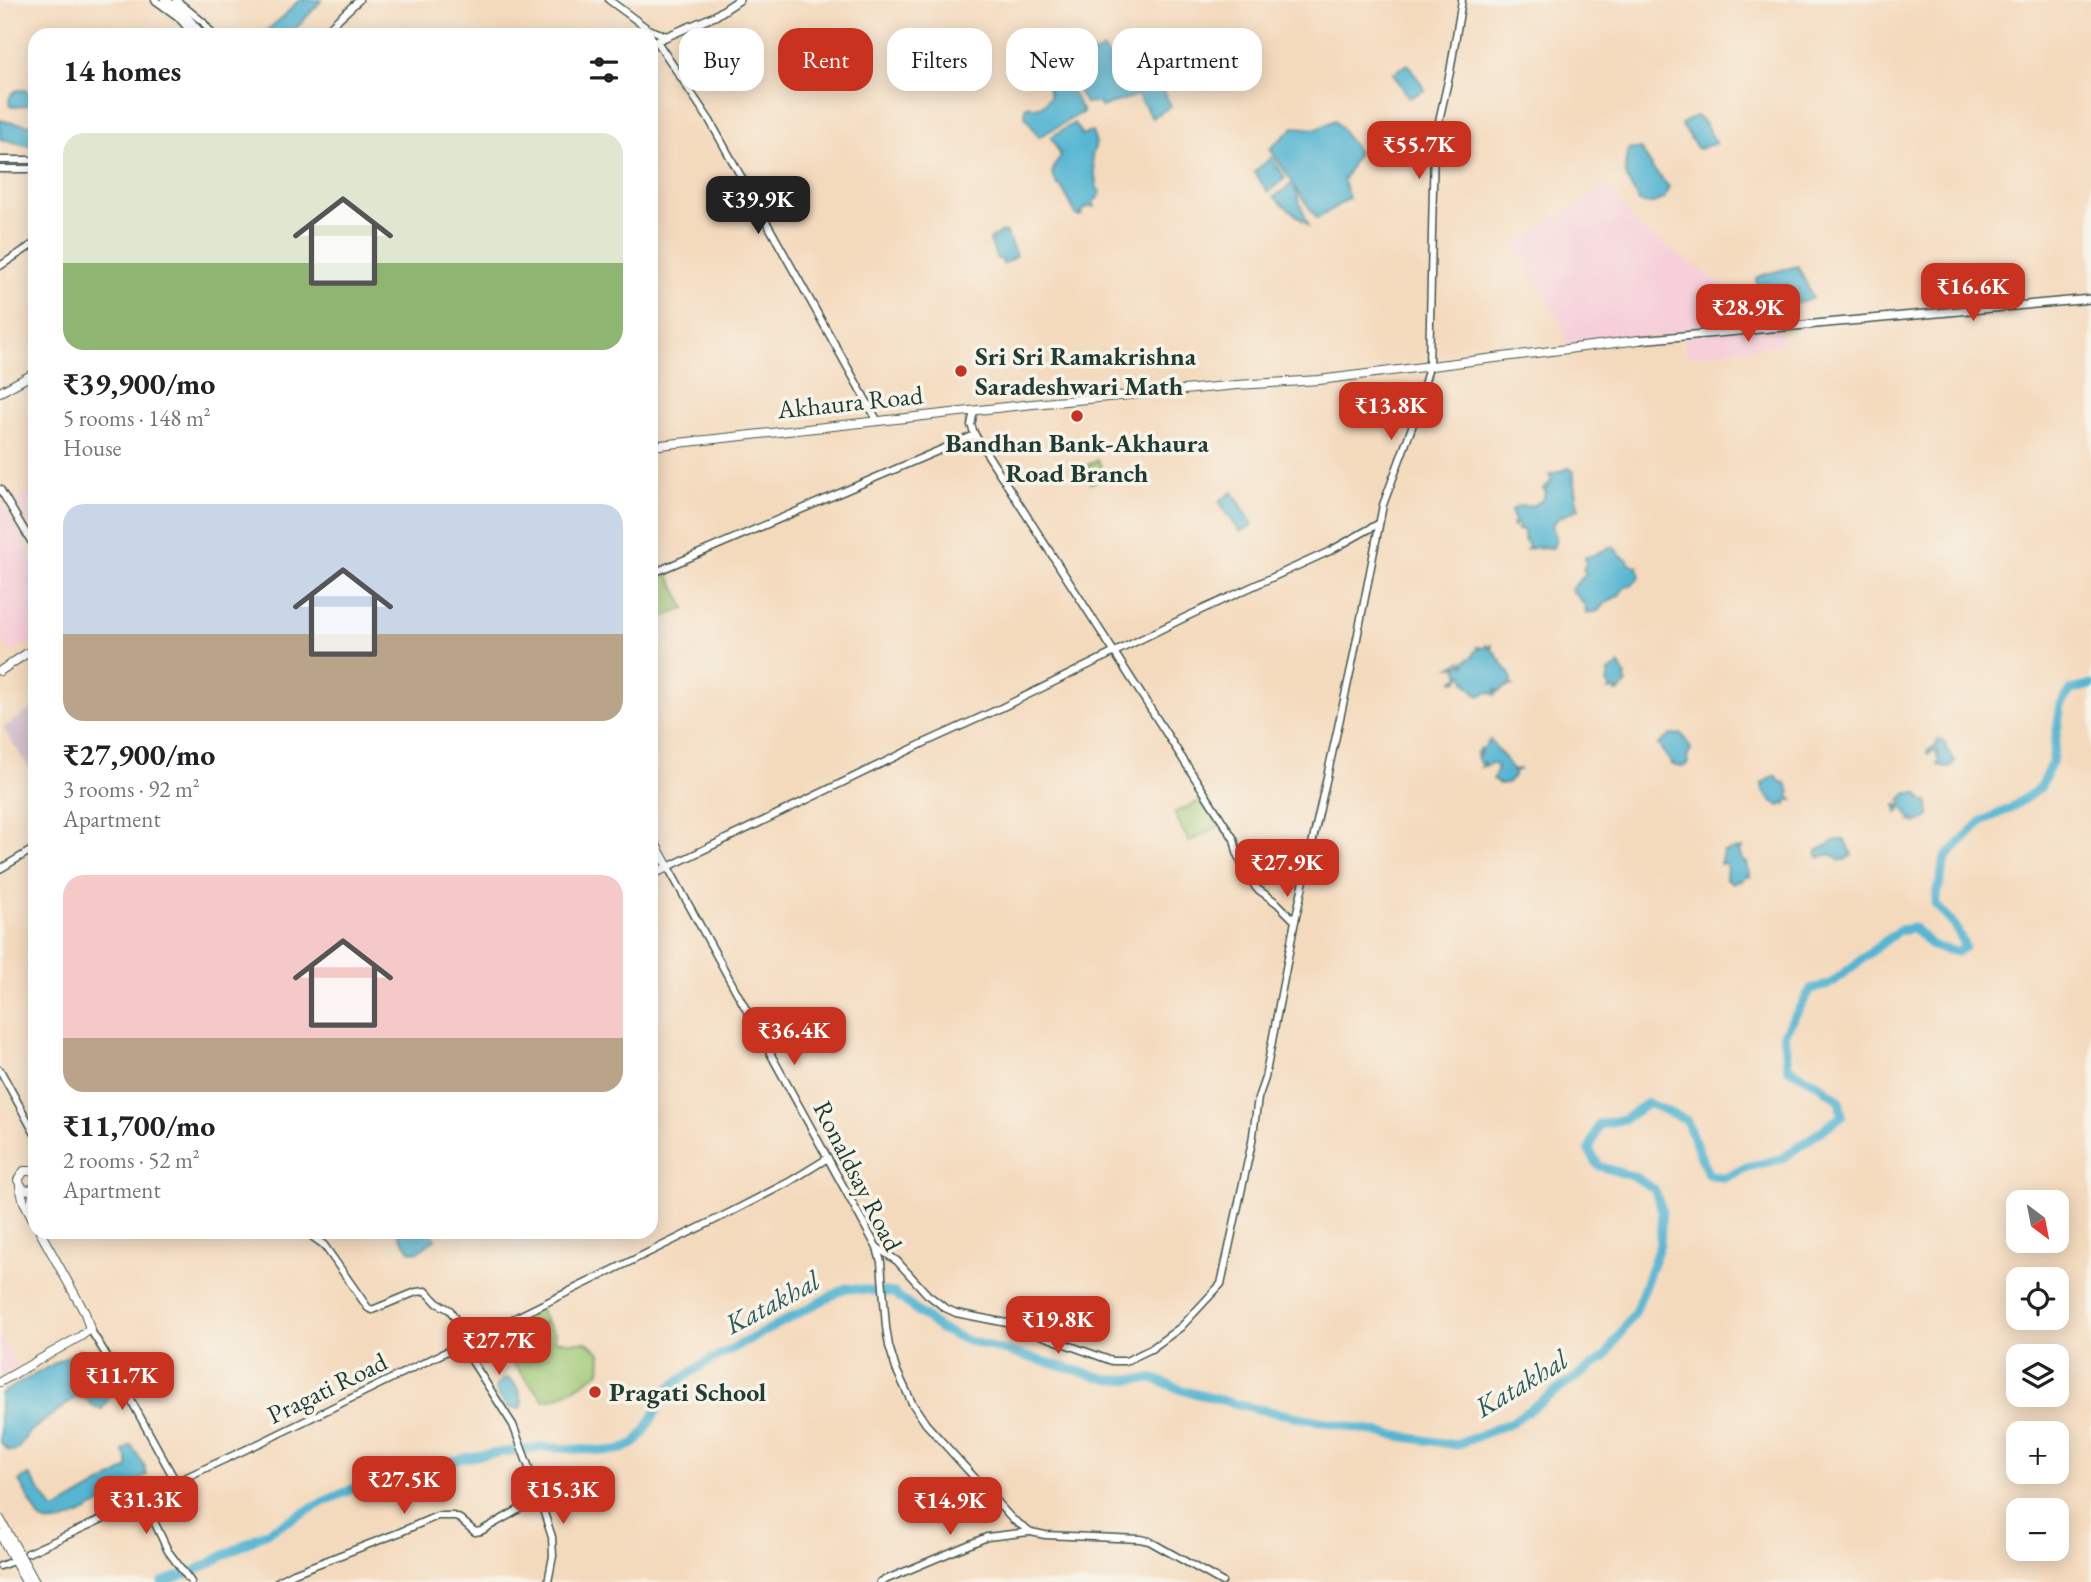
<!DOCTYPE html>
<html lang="en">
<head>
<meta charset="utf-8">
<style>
	:root { --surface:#fff; --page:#f2f2f2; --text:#202124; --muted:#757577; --accent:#c8321e }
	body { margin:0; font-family:"EB Garamond",serif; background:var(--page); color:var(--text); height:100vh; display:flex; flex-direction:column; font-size:26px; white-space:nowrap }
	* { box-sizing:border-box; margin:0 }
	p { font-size:23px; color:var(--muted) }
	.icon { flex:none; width:38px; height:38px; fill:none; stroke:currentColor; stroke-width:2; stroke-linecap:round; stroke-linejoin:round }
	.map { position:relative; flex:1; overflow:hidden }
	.drawer { position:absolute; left:28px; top:28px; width:630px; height:1211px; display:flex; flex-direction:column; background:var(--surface); border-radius:21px; box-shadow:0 4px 18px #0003 }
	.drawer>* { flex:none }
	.guide { position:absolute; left:679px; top:28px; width:665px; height:63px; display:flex; gap:14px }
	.needle { width:46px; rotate:148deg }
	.controls { position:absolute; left:2006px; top:1190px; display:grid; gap:14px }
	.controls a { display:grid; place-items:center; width:63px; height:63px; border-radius:14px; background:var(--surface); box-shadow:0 4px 18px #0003; font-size:35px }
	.price { position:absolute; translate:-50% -60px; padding:0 16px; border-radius:14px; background:var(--accent); color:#fff; font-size:23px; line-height:46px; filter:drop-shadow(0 2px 4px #0008) }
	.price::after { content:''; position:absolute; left:50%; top:42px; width:21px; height:16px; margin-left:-10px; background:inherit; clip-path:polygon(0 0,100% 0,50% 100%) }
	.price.active { background:#222; color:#fff }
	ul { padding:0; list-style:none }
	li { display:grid; align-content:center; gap:14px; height:371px; padding:0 35px }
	li span { display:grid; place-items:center; height:217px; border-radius:21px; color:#555 }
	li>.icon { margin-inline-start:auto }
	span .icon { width:126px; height:126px; fill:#fffc; stroke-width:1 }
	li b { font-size:30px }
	h2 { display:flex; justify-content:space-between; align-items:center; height:84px; padding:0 35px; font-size:30px }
	.chip { padding:0 24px; border-radius:21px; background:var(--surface); box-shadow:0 4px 18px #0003; font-size:24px; line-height:63px }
	.chip.active { background:var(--accent); color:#fff }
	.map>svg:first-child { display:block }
</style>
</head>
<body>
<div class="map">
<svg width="2091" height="1582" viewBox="0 0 2091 1582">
	<rect width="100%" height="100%" fill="#f7f3e8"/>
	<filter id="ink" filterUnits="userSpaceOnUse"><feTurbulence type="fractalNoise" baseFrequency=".0143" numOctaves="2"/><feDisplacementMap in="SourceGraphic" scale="14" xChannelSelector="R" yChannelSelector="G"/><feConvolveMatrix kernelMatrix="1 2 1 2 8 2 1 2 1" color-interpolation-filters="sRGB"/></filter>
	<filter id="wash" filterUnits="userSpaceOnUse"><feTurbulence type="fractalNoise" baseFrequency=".00686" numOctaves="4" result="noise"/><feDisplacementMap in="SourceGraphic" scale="28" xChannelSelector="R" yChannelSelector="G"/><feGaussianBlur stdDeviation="1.57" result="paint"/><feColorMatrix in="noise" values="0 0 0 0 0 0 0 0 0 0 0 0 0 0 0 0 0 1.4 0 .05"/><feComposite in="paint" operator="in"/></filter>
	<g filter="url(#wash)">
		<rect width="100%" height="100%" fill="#f4dabd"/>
		<g fill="#f6cfd9">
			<path d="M1608 185 1639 228 1735 293 1748 315 1772 310 1784 343 1686 357 1683 334 1566 345 1562 325 1515 244Z"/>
			<path d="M35 489V537L14 502Z"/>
			<path d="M0 499 35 561V638L11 653 0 634Z"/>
			<path d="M0 1336 17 1366 0 1376Z"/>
		</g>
		<path fill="#d1bdcb" d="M35 707V777L3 728Z"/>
		<g fill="#9ec875" stroke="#5e8254" stroke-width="2">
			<path d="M1098 460 1107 477 1091 483 1082 468Z"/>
			<path d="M667 572 685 608 657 620 651 608V579Z"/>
			<path d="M1202 800 1210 807 1221 825 1189 842 1174 813Z"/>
			<path d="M539 1308 546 1321 498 1344 490 1331Z"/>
			<path d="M547 1323 556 1335 554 1340 568 1342H587L601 1354 600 1372C586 1380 559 1401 544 1400L498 1346Z"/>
		</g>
		<g fill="#54b5d2" stroke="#3a7983" stroke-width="2">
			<path d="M299 0H322L290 35H261L283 17Z"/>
			<path d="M1103 49 1111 59 1110 64C1120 81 1136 77 1152 69L1171 106 1152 118 1138 95 1101 107 1098 103H1085L1064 68 1066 62 1090 51 1095 54Z"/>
			<path d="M1408 64 1425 90 1409 98 1393 73Z"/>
			<path d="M1065 80 1083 112 1039 137 1025 116V107L1029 105 1032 108C1042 108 1045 104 1050 96L1048 87Z"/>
			<path d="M18 90H26L32 97 34 104 17 107 10 106C8 97 10 94 18 90Z"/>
			<path d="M1696 116 1705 124 1716 143 1698 149 1681 124Z"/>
			<path d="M0 120C11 124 23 123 35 126V147L0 139Z"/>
			<path d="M1335 120 1358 152 1343 181 1349 198 1317 219 1294 186 1308 225 1274 197 1293 183 1270 149 1294 127 1317 129Z"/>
			<path d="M1074 123 1082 135 1092 132 1096 143 1092 156 1097 189 1101 192 1098 198 1093 201 1094 207H1088L1082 211 1081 216H1077L1061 186H1058L1052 174 1054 167 1061 156 1051 137Z"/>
			<path d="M1629 149H1641L1653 169 1669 187 1664 199 1650 204 1639 202C1628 181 1620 173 1629 149Z"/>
			<path d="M1272 157 1285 178 1268 192 1254 172Z"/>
			<path d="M1000 232 1006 233 1016 256 1003 264 1001 259H997L990 240Z"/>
			<path d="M1798 266 1813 298C1789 308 1779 306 1758 292L1756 278 1766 274Z"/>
			<path d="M1569 468 1574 472C1573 480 1576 500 1579 508L1557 519 1552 525 1556 538 1553 548H1546L1543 546 1540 549V547L1527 549 1530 546 1524 540 1526 538 1524 537V530H1516L1520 528 1518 524H1514L1515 527H1513L1512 525 1515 521 1511 511C1518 505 1520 506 1529 506 1533 506 1539 502 1543 500L1546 491 1543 489 1552 481 1549 475Z"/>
			<path d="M1233 492 1253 525 1240 532 1219 501Z"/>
			<path d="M1613 546 1621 556 1628 560V563L1638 567 1640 577 1633 584 1624 588 1619 595 1603 605 1598 611 1586 614 1585 605 1571 589 1586 574 1583 569 1586 564 1585 557C1595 556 1604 549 1613 546Z"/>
			<path d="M1486 645 1489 648 1492 645V651L1495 652C1500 662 1511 673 1512 680L1510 683 1513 685 1503 688 1500 691 1496 689 1495 691 1498 692 1495 695 1489 692 1479 696 1468 685V681L1465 682V677L1462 675 1458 680 1452 681 1460 676 1457 667H1451L1458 663 1457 666 1461 665V662L1465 666 1466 664 1463 662 1474 656V652L1479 649 1477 647 1484 648Z"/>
			<path d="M1619 665 1626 677 1624 679 1627 683 1621 690H1618L1619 692H1616L1614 689 1608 690 1610 687 1607 684 1609 672Z"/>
			<path d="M1682 734 1691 749 1687 758 1688 763 1683 767 1673 765 1658 745 1670 735Z"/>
			<path d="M1490 740C1497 750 1507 758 1512 770L1521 769 1514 772V776L1507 783 1499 784 1493 779 1497 770 1496 765 1492 763 1481 767 1484 762 1480 763 1477 757 1481 754V751L1476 755 1479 749 1484 748Z"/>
			<path d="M1938 740H1942L1955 761C1950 769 1946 767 1938 765L1937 763 1939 761 1936 754 1938 755V752L1933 751 1928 754 1927 751 1936 746Z"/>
			<path d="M1774 776H1777L1780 782 1786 783 1790 793 1789 797 1793 800 1786 801V805L1784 803 1781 806C1772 804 1762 792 1762 783Z"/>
			<path d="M1907 793H1918L1924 801 1928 802 1929 817 1918 823 1910 821 1913 819 1908 816 1904 808 1900 807V811L1897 813 1896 805H1902L1903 802 1900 800Z"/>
			<path d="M1836 840H1845L1852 855 1845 860H1840C1832 853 1828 854 1819 858L1817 851Z"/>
			<path d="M1742 848 1739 853 1744 862H1747L1746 864 1750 877 1745 876 1742 881 1738 880 1734 883 1726 879 1727 865 1724 863 1720 864 1723 852Z"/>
			<path d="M397 1232H432L435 1239 419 1251 411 1252Z"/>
			<path d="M80 1349 109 1398 102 1409 95 1407 83 1397 75 1398 29 1432 17 1450 9 1451 0 1442V1394Z"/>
			<path d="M506 1378C515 1380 522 1396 522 1405L520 1409 507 1407 496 1391V1387Z"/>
			<path d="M131 1445 144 1465 147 1475C128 1488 78 1520 56 1523 50 1524 46 1523 40 1519L19 1481 29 1475 53 1509H57L128 1468V1460L123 1451Z"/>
		</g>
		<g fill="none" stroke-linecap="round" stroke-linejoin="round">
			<path stroke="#54b5d2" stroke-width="9" d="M162 1582 195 1571 325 1501 385 1475 475 1456 542 1447 608 1451 623 1449 634 1444 643 1434 670 1387 702 1365 846 1288 894 1293 940 1329 966 1340 1111 1380 1154 1379 1185 1391 1257 1409 1392 1435 1456 1445 1512 1422 1605 1357 1636 1310 1660 1244 1662 1210 1654 1189 1635 1177 1599 1166 1589 1150 1599 1125 1624 1119 1648 1103 1686 1120 1708 1174 1725 1178 1747 1167 1781 1159 1842 1116 1839 1100 1817 1083 1788 1068 1784 1034 1811 989 1829 985 1899 930 1914 928 1932 946 1957 952 1965 947 1956 927 1935 904 1945 858 1982 821 2011 808 2040 788 2052 762 2061 704 2071 690 2091 685"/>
		</g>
	</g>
	<g filter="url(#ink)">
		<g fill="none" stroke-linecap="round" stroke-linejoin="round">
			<defs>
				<g id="tertiary">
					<path d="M155 0 177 16 194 35"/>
					<path d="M176 0 203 22 213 35"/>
					<path d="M609 0 648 29 667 36"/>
					<path d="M321 35 359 0"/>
					<path d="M656 40 710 121 877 420"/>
					<path d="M0 160H35"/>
					<path d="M0 169H35"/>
					<path d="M0 266 35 243"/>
					<path d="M974 411 971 425 975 435 1234 839 1238 856 1256 888 1277 903 1295 921"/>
					<path d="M0 489 35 548"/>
					<path d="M651 574 975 435"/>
					<path d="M0 869 35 848"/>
					<path d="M0 1070 35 1134"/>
					<path d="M306 1232 324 1245 368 1308 372 1310 416 1292 426 1291 437 1303 450 1310 468 1340"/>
					<path d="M878 1248 897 1261 927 1294 945 1308 956 1313 1007 1323 1112 1361H1126L1151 1349 1181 1327 1221 1284 1252 1142 1258 1098 1265 1078 1295 921 1352 664 1383 505 1412 427 1429 367 1434 143 1450 72 1462 0"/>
					<path d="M90 1329 105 1353 176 1482"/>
					<path d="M461 1344 513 1425 531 1473 552 1537 553 1556 548 1582"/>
					<path d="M144 1500 168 1551 191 1582"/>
					<path d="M28 1553 144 1500 176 1482 262 1442 727 1214 789 1182 828 1158"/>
					<path d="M0 1566 13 1561"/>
					<path d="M277 1582 294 1573 398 1533 437 1516H453L460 1519 475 1532 481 1531 518 1510 540 1500"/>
					<path d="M880 1582 987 1537 1029 1532"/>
					<path d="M1222 1582 1149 1541 1140 1539 1045 1535 1031 1532 1012 1519 926 1424 912 1403 896 1369 889 1346 886 1327 881 1262 877 1248 668 867 924 743 1001 708 1188 616 1330 551 1378 524"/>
				</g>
				<g id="secondary">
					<path d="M651 43 715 16 739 0"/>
					<path d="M1639 340 2091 299"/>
				</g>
				<g id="primary">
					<path d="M165 0 184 14 202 35"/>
					<path d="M0 392 35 373"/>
					<path d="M651 446 1033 404 1237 385 1319 380 1639 340"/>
					<path d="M0 671 35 648"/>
					<path d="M651 836 668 867 651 875"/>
					<path d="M35 1174 31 1171H24L18 1180 23 1189 30 1190 35 1187"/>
					<path d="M20 1187 24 1202 35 1223"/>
					<path d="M30 1212 34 1188"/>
					<path d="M0 1382 81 1336 90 1329 85 1313 40 1232"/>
					<path d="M0 1519 35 1582"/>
					<path d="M0 1534 26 1582"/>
				</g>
			</defs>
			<use href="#tertiary" stroke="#3f5549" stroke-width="9"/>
			<use href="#secondary" stroke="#3f5549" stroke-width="10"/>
			<use href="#primary" stroke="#3f5549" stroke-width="10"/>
			<use href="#tertiary" stroke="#fff" stroke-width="6"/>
			<use href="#secondary" stroke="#fff" stroke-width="7"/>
			<use href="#primary" stroke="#fff" stroke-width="8"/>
		</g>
	</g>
	<g fill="#c8321e" stroke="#f7f3e8" stroke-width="2.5">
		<circle cx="961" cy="371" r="7"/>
		<circle cx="1077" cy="416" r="7"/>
		<circle cx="595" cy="1392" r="7"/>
	</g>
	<g text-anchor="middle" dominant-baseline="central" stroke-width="7" stroke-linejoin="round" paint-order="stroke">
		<g font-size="26" font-weight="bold" fill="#1f3d34" stroke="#f7f3e8" text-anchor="start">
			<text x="975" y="356">Sri Sri Ramakrishna<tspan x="975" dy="30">Saradeshwari Math</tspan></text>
			<text x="1077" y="443" text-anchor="middle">Bandhan Bank-Akhaura<tspan x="1077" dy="30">Road Branch</tspan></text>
			<text x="609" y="1392">Pragati School</text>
		</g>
		<g font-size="26" fill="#1f3d34" stroke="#f7f3e8">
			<text transform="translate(850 402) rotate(-6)">Akhaura Road</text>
			<text transform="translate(858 1176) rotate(63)">Ronaldsay Road</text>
			<text transform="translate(327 1388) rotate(-26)">Pragati Road</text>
		</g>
		<g font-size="28" font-style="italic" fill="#2c5b5c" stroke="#f7f3e8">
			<text transform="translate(772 1302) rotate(-28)">Katakhal</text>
			<text transform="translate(1521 1383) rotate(-31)">Katakhal</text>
		</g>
	</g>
</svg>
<div class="controls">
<a><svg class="needle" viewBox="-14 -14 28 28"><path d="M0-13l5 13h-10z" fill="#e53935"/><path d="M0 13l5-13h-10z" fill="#757577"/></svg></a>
<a><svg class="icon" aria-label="locate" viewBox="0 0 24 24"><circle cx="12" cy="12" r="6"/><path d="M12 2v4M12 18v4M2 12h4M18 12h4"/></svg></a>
<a><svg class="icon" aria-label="layers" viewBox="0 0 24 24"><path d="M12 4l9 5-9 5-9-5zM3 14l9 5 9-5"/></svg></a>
<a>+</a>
<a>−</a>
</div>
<b class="price" style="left:1419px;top:181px">₹55.7K</b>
<b class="price active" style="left:758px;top:236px">₹39.9K</b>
<b class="price" style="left:1973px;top:323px">₹16.6K</b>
<b class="price" style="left:1748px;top:344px">₹28.9K</b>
<b class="price" style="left:1391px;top:442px">₹13.8K</b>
<b class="price" style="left:1287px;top:899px">₹27.9K</b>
<b class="price" style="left:794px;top:1067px">₹36.4K</b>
<b class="price" style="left:1058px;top:1356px">₹19.8K</b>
<b class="price" style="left:499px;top:1377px">₹27.7K</b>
<b class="price" style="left:122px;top:1412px">₹11.7K</b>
<b class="price" style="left:404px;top:1516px">₹27.5K</b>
<b class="price" style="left:563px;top:1526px">₹15.3K</b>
<b class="price" style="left:146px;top:1536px">₹31.3K</b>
<b class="price" style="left:950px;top:1537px">₹14.9K</b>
<div class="guide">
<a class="chip">Buy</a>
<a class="chip active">Rent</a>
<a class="chip">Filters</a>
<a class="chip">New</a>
<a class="chip">Apartment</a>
</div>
<section class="drawer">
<h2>14 homes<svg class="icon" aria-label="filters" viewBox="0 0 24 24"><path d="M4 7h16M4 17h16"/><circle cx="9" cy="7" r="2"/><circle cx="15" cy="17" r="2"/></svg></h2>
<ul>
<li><span style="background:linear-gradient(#dfe7d0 60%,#8fb573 0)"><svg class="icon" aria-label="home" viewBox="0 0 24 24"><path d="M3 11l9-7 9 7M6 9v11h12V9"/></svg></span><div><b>₹39,900/mo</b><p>5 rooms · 148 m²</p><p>House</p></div></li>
<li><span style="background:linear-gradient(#c9d6e8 60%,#b9a48a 0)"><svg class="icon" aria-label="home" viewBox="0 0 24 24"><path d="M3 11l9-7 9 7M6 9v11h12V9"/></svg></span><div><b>₹27,900/mo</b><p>3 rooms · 92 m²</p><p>Apartment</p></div></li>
<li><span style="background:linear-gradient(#f6c9c9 75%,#b9a48a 0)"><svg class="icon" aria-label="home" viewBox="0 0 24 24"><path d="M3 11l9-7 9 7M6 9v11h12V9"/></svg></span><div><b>₹11,700/mo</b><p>2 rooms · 52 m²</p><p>Apartment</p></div></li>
</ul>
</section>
</div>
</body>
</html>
